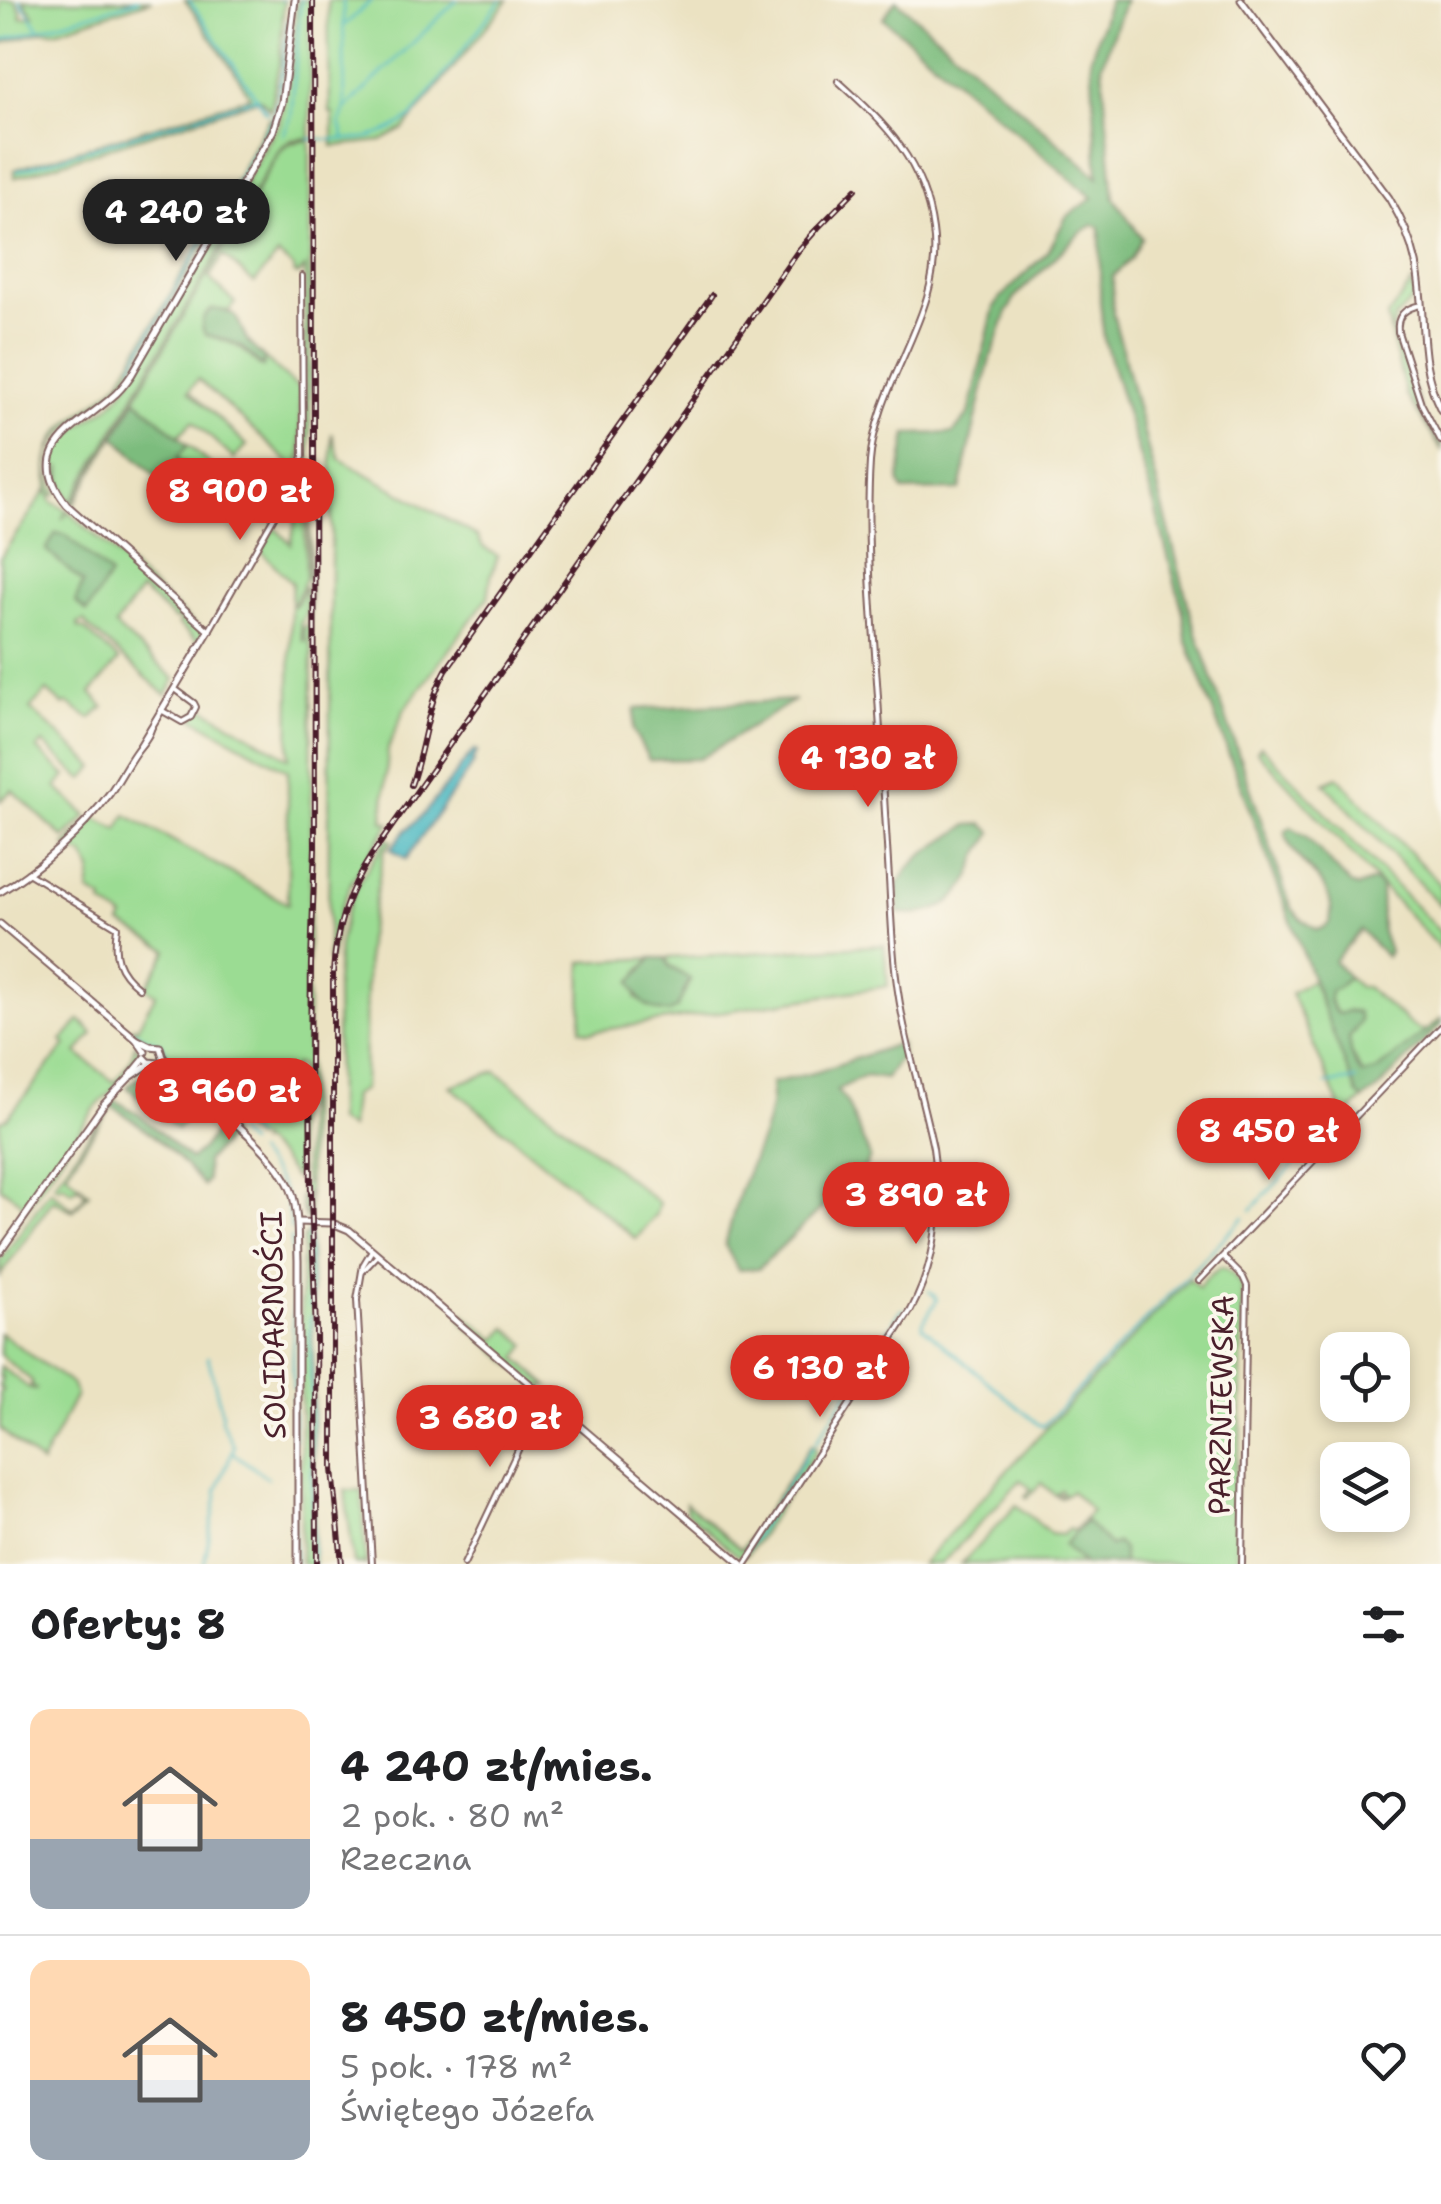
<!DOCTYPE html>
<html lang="pl">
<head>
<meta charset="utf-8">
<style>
	:root { --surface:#fff; --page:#f6f6f6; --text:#202124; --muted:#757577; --line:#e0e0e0; --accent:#d93025 }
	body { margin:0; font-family:"Shantell Sans",sans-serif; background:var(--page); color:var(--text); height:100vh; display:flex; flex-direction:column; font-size:38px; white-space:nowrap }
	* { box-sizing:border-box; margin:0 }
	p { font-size:32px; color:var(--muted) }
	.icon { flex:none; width:55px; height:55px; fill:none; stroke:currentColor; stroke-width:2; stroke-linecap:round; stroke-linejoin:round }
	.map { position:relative; height:1564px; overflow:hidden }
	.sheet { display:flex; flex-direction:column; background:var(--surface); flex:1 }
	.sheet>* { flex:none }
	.controls { position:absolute; left:1320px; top:1332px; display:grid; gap:20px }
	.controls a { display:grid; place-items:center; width:90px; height:90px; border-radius:20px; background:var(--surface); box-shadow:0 5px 15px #0003; font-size:50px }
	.price { position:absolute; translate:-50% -85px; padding:0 22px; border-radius:35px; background:var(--accent); color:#fff; font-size:32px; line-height:65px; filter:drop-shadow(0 2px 5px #0008) }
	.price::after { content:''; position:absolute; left:50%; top:60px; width:30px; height:22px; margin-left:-15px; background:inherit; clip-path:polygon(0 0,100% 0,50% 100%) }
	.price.on { background:#222; color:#fff }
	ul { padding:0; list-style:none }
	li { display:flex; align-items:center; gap:30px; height:250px; padding:0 30px }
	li+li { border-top:2px solid var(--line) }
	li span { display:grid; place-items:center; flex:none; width:280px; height:200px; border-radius:20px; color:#555 }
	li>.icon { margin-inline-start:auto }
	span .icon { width:120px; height:120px; fill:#fffc; stroke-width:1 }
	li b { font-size:42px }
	h2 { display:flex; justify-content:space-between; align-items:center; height:120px; padding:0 30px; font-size:42px }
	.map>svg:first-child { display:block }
</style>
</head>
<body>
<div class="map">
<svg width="1441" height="1564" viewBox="0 0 1441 1564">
	<rect width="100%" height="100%" fill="#fbf7ec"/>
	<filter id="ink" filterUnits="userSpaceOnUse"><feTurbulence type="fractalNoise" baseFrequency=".01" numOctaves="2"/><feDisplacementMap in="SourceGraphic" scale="20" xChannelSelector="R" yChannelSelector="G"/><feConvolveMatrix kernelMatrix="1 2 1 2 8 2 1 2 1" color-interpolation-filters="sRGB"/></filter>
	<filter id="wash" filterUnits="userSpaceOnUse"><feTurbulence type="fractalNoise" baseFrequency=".0048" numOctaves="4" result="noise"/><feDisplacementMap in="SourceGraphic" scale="40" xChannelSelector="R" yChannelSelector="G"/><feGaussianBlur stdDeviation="2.25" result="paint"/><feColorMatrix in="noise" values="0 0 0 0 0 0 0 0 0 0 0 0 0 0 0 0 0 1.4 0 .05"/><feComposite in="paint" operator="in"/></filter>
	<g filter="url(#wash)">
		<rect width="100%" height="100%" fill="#ebe2c2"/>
		<g fill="#9bdc93" stroke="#727e5f" stroke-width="2.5">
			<path d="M0 0H15L21 11V18L34 16 23 0H152L56 31H43L0 44Z"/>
			<path d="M185 0H284L280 61 270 109 260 99 14 178V170L250 97 239 78Z"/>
			<path d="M297 0H310V138L291 140 280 148 70 504 61 481V466L58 478 61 491C57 485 55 479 54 470 52 435 85 424 108 407 116 400 122 391 129 383L279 124 290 70Z"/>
			<path d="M328 0H508L404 129 381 141 333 146V113H330Z"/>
			<path d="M269 118 273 123 269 133 127 376C121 384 114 393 105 400 74 424 29 445 56 494L52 496 49 493C35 422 83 422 120 380L228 195Z"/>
			<path d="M310 140V644L312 650 311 867 307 976 309 1219H305L306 1207 303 1214 300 1197 304 1196V1203H306L307 1193H302L300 1188 306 1182 304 1180V1075L300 1074 301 1066 296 1064 293 1068 296 1075 295 1136 298 1174 294 1178 279 1157 262 1142 259 1143 260 1139H254L177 1071 166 1059 161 1046 145 1041 131 1029 134 1026 137 1028 156 994 146 988 168 950 121 924 124 918 102 904 104 900 89 892 92 870 83 855 65 846 94 817 118 829 126 815 288 904V771L193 718 202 707 289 758 291 606 297 605 305 586 306 612 300 625 303 641H305L303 627 307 626 309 619 308 472 304 459 305 268 298 275 294 273V268L278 255 254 283 223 255 209 278 235 303 229 311 212 309 206 335C231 342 242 345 259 366H263L264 358 300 389 301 454 297 470 198 379 189 391 247 445 234 459 193 421 178 436 136 399 73 506 72 505 280 151 290 143Z"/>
			<path d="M1412 283 1414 298 1395 318 1393 329 1424 418 1441 445V449L1406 395 1387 317Z"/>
			<path d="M332 433 340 459 477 536 483 547 498 556 491 576 488 597 404 710 388 749 383 821 390 823 352 881 340 910 330 960H328Z"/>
			<path d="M188 445 256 505 244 518 177 457Z"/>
			<path d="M304 482 306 576 295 603 291 604 292 583 261 551 274 527 291 544 297 510 293 508 294 486Z"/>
			<path d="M46 490 52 502 67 510 62 519 68 511 204 633 198 642 178 624 181 621 178 618 175 620 141 590 115 626 175 679 166 695 87 626 84 621 78 624 79 628 84 629 119 660 91 693 104 707 90 719 67 703 63 705 47 691 30 709 95 767 83 780 43 743 37 749 66 776 56 787 87 816 64 838 12 790 0 801V558Z"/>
			<path d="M1261 746 1441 933V950L1257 751Z"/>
			<path d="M1338 777 1441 885V906L1324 783Z"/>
			<path d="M387 838 392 841 384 851 367 941 364 1089 353 1095 350 1128 337 1122 336 981 339 945 346 913 358 883Z"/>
			<path d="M884 945 888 986 590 1032 581 1029 582 962 653 958 639 971 636 998 661 1012 677 1008 690 980 670 966 665 958Z"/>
			<path d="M1348 977 1359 987H1366L1411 1025 1419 1030H1428L1376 1072 1362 1074 1351 1052 1349 1038 1355 1030C1343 1017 1327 1010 1330 991L1338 987Z"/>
			<path d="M1312 980 1357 1093 1363 1099 1336 1125 1339 1104 1291 993Z"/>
			<path d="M80 1020 93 1033 77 1053 114 1082 130 1061 135 1045 140 1052 138 1064 95 1108 0 1247V1243L23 1209 21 1202 0 1187V1120L2 1121 7 1118 66 1045 62 1041Z"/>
			<path d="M496 1071 659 1203 656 1214 636 1239 450 1086Z"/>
			<path d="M110 1105 112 1106 66 1173 89 1193 73 1211 53 1200 0 1276V1261L50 1190 73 1209 86 1194 78 1186 72 1191 62 1184 59 1187 54 1184Z"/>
			<path d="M309 1229 313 1323 314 1564H301V1284L303 1237H306Z"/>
			<path d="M1221 1267C1231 1270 1240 1280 1242 1290L1240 1446C1230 1481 1236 1528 1238 1564H1123L1122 1549 1117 1543 1110 1546 1086 1521 1064 1545 1084 1564H961L1017 1505 1051 1534 1062 1535 1069 1529 1073 1531 1092 1511 1071 1491 1060 1498 1057 1496 1064 1494 1061 1490 1055 1495 1041 1483 1027 1498 1025 1496 1031 1489 1021 1480 941 1564H922L1042 1432 1189 1279 1199 1288 1205 1279Z"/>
			<path d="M463 1313 496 1340 507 1328 527 1345 517 1358 549 1386 539 1387 463 1323 461 1317Z"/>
			<path d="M0 1333 73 1385 76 1395 41 1464 0 1429V1394L3 1390 0 1387 2 1377H0V1366L29 1388 35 1390 36 1389 31 1387 32 1381 0 1355Z"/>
			<path d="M812 1444 815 1446 816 1452 750 1551 745 1556 736 1555 705 1528V1526H702L686 1511V1503L741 1550Z"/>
			<path d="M345 1490H362L366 1564H354Z"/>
		</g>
		<g fill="#7cbc7d" stroke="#636e54" stroke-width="2.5">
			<path d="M896 0 1098 177 1091 57 1109 0H1125L1102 65 1114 198 1142 238 1131 259 1113 276V314L1192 619 1291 907 1300 918 1317 930C1327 927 1330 925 1331 914 1334 885 1304 869 1291 847 1287 841 1287 839 1285 832L1291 827 1306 836 1350 884 1358 887 1374 881 1381 887 1382 932 1389 952 1386 957 1361 930 1334 961 1348 977 1338 988 1330 991 1329 1000 1335 1012 1339 1014 1347 1011 1358 1012 1360 1021 1349 1038 1351 1052 1357 1068 1362 1074 1376 1071 1441 1019V1024L1377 1090 1363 1099 1357 1094 1332 1031 1186 639 1183 612 1155 508 1104 339 1100 302V227L1093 225 1080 233 1015 297 1007 313 989 362 960 490 903 491 899 481 907 434 953 433 969 414 994 307 1000 298 1048 252 1066 217 1093 198 883 18Z"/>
			<path d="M213 309C242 313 235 318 247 340 250 346 259 352 264 358L263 367C256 362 252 356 245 350 234 341 219 338 206 335 198 324 203 315 213 309Z"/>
			<path d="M136 399 188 445 177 458 211 488 202 498 210 505 198 516 115 437Z"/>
			<path d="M56 533 66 535 110 575 87 612 75 602 83 583 46 550Z"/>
			<path d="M795 700 699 759 649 760 633 730 635 709Z"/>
			<path d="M983 824 992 832C989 843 980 849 977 859 965 897 942 918 899 913L898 884 909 868 921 856 968 825Z"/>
			<path d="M653 958H665L670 967 690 979 677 1008 668 1013C647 1009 638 1002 631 982Z"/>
			<path d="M900 1043 903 1059 897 1061 886 1079 865 1076 837 1090 847 1103 870 1157 866 1166 758 1269 738 1270 725 1245C730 1227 734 1208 740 1190 753 1155 774 1122 771 1083L817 1072Z"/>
			<path d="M152 1069 200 1107 177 1129 127 1087 148 1070Z"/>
			<path d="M115 1100 141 1116 190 1159 203 1148 220 1124 231 1134 206 1162 207 1180 203 1186C178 1155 144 1126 110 1105Z"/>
			<path d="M1086 1521 1110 1546 1117 1543 1123 1549V1564H1084L1064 1545Z"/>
		</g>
		<path fill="#4ab8c1" stroke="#4a6c76" stroke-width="2.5" d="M474 750 477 752 472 761 474 763 406 859 391 849 406 830 423 815Z"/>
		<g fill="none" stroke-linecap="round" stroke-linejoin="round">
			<g stroke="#4ab8c1" stroke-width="2.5">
				<path d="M19 0 38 27"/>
				<path d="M189 0 267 113"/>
				<path d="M282 0V1"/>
				<path d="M343 0 345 108"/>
				<path d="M346 24 372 0"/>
				<path d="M0 41 138 0"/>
				<path d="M283 135 291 117 301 0"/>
				<path d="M344 137 340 123 345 109 457 0"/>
				<path d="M309 139C353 139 374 144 412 117L501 0"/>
				<path d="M17 171 257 98"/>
				<path d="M132 365 273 118 282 73 288 20"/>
				<path d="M135 1031 148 1039 162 1044 168 1057 182 1073 255 1136"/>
				<path d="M162 1070 174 1079"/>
				<path d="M180 1084 212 1112"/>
				<path d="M1326 1084 1356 1080"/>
				<path d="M218 1117 229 1127"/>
				<path d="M1327 1130 1334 1123"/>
				<path d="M236 1132 248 1144"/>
				<path d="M256 1153C281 1179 288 1194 291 1230"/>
				<path d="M1251 1210 1322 1135"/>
				<path d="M308 1233 310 1307"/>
				<path d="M291 1238 293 1264V1389"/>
				<path d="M929 1291 935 1296 937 1300 923 1323V1327L1038 1424 1043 1426 1244 1217"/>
				<path d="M310 1316 313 1564"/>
				<path d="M878 1346 899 1313 904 1309"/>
				<path d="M293 1396 294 1440"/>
				<path d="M816 1442 875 1350"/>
				<path d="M233 1453 268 1478"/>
				<path d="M293 1505 295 1564"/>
				<path d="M747 1549 813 1445"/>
				<path d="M204 1564 217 1496 216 1492 234 1447 221 1420 222 1413 208 1357"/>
			</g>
		</g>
	</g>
	<g filter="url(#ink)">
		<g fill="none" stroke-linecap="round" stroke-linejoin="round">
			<defs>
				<g id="minor">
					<path d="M1421 305C1405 308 1396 315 1398 332L1421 403 1441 441"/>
					<path d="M209 631 299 473 303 456 302 276"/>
					<path d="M161 710 182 722 191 717 196 707 194 703 175 689"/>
					<path d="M28 873 117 927C113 955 116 970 139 988"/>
					<path d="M372 1250 363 1265 357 1300 372 1564"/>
					<path d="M1224 1258 1243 1277 1247 1286 1242 1564"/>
					<path d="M362 1272 378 1255"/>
					<path d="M1199 1281 1441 1027"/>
					<path d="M464 1564 544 1395"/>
					<path d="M746 1564 911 1310C939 1256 941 1207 933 1148 921 1092 903 1035 896 977 892 945 891 912 889 879 885 818 882 758 878 697 873 619 865 540 870 462 876 380 945 312 933 230 924 162 887 125 838 81"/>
				</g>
				<g id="tertiary">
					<path d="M1241 0 1389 198C1401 218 1411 240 1416 263 1427 314 1416 361 1441 410"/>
					<path d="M140 746 209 631 67 505C22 449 77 428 111 398 120 391 126 383 132 374L273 131 282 102 295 0"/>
					<path d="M0 892C39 869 83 830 110 793 119 780 126 766 135 753 141 744 148 739 151 728"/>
					<path d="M0 924 136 1039 145 1052"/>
					<path d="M136 1039 150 1046 160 1047 163 1057 176 1074C209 1102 276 1150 291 1190 299 1212 297 1237 298 1260V1564"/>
					<path d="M145 1058 149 1062 158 1063 176 1074"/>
					<path d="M131 1075 145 1058"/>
					<path d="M297 1222 332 1223 349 1230 742 1564"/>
					<path d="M0 1252 104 1104 129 1078 151 1063"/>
				</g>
			</defs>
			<use href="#minor" stroke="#826360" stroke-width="8"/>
			<use href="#tertiary" stroke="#826360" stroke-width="9"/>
			<use href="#minor" stroke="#fff" stroke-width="4"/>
			<use href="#tertiary" stroke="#fff" stroke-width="5"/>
			<defs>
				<g id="rail">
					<path d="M313 0 315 847 311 964 310 1063 311 1196 316 1330 317 1564"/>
					<path d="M810 236 856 189"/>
					<path d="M411 785C425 747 426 706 446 670L712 295"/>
					<path d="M342 1564 333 1469V974C335 931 347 892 371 856L798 251 817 229"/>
				</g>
			</defs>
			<use href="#rail" stroke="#4a1f2b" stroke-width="6"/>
			<use href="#rail" stroke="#fbf7ec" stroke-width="2.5" stroke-dasharray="8" stroke-linecap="butt"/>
		</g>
	</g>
	<g text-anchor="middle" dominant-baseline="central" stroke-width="8" stroke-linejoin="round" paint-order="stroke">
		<g font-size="30" fill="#4a1f2b" stroke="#fbf7ec">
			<text transform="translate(273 1325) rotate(-91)">SOLIDARNOŚCI</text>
			<text transform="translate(1221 1405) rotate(-89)">PARZNIEWSKA</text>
		</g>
	</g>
</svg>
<div class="controls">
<a><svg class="icon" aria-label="locate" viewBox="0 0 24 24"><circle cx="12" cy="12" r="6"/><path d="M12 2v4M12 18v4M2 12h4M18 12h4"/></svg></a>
<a><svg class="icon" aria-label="layers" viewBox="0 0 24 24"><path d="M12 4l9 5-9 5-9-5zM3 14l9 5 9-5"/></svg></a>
</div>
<b class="price on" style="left:176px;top:264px">4 240 zł</b>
<b class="price" style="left:240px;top:543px">8 900 zł</b>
<b class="price" style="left:868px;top:810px">4 130 zł</b>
<b class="price" style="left:229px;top:1143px">3 960 zł</b>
<b class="price" style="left:1269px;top:1183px">8 450 zł</b>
<b class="price" style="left:916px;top:1247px">3 890 zł</b>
<b class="price" style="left:820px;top:1420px">6 130 zł</b>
<b class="price" style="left:490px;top:1470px">3 680 zł</b>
</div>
<section class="sheet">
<h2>Oferty: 8<svg class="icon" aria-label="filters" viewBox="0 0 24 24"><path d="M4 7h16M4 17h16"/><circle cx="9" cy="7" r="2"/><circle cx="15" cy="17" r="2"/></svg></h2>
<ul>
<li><span style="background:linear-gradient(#ffd9b3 65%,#9aa5b1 0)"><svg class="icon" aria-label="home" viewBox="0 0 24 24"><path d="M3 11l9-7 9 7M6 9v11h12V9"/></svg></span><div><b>4 240 zł/mies.</b><p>2 pok. · 80 m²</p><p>Rzeczna</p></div><svg class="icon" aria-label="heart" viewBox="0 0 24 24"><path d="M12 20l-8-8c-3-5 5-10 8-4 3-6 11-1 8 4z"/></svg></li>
<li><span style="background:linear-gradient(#ffd9b3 60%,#9aa5b1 0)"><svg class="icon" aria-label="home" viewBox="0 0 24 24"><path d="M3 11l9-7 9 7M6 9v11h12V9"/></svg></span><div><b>8 450 zł/mies.</b><p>5 pok. · 178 m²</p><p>Świętego Józefa</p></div><svg class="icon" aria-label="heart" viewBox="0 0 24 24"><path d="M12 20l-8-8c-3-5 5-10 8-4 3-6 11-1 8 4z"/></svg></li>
</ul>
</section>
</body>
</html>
